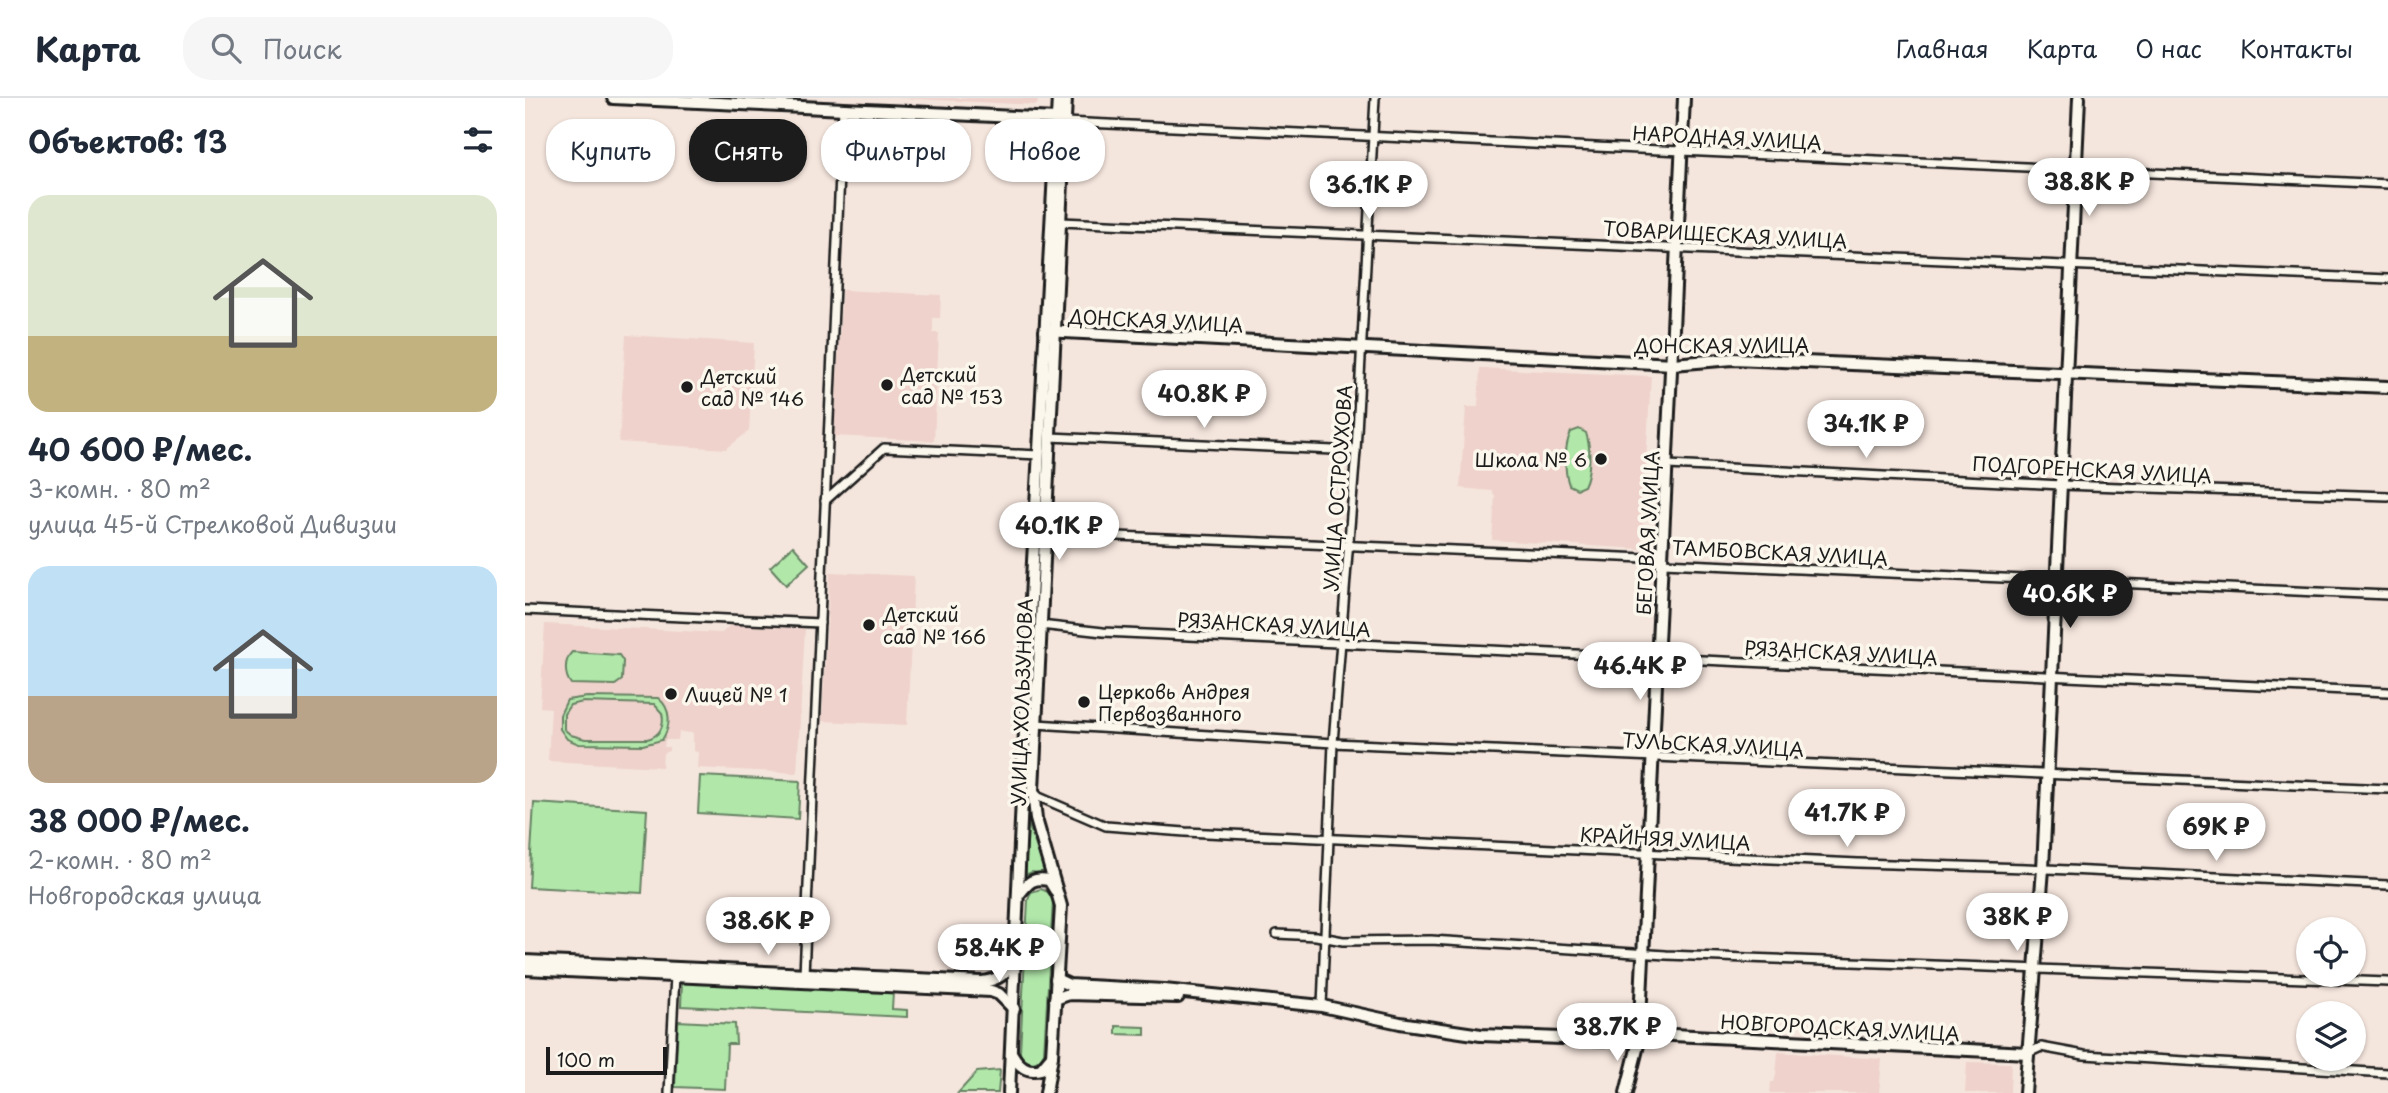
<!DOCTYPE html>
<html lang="ru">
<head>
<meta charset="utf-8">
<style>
	:root { --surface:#fff; --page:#f6f6f7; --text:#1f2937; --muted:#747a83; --line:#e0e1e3; --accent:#1c1c1c }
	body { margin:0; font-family:"Playpen Sans",sans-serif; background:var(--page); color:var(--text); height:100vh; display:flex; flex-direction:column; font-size:26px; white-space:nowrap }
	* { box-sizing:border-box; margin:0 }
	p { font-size:23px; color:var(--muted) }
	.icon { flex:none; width:38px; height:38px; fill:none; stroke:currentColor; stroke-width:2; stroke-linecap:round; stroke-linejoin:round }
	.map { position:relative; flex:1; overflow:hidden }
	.sheet { display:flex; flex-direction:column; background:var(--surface); width:525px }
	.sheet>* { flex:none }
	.top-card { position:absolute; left:21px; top:21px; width:665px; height:63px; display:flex; gap:14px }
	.fabs { position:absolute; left:1771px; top:819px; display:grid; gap:14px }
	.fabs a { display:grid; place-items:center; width:70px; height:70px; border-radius:50%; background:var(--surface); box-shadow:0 2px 5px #0004; font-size:35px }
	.scale { position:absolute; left:21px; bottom:18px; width:121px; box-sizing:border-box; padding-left:7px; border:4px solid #1c1c1c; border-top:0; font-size:19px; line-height:24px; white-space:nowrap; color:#1c1c1c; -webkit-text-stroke:5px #fbf7ec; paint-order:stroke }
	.price { position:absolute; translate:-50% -60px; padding:0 16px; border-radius:24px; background:#fff; color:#222; font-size:23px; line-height:46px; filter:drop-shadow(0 2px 4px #0008) }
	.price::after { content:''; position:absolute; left:50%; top:42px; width:21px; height:16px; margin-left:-10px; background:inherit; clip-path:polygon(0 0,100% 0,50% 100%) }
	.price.on { background:var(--accent); color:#fff }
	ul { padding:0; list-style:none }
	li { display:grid; align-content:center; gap:14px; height:371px; padding:0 28px }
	li span { display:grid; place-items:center; height:217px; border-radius:21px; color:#555 }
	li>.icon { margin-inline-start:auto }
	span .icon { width:126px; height:126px; fill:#fffc; stroke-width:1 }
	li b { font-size:30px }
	h2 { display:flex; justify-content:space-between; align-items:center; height:84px; padding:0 28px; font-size:30px }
	.pill { padding:0 24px; border-radius:28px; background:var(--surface); box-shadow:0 2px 5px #0004; font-size:24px; line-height:63px }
	.pill.on { background:var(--accent); color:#fff }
	header { display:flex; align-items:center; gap:42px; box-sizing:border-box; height:98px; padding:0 35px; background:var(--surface); border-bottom:2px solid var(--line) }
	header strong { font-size:33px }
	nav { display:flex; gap:38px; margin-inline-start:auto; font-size:24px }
	.search { width:490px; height:63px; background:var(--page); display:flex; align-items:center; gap:18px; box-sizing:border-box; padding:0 24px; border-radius:28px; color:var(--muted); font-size:26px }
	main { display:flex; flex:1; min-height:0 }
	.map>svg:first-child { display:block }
</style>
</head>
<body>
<header>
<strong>Карта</strong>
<div class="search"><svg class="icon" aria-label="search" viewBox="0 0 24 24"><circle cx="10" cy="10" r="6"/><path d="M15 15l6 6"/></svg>Поиск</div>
<nav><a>Главная</a><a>Карта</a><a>О нас</a><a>Контакты</a></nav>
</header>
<main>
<section class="sheet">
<h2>Объектов: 13<svg class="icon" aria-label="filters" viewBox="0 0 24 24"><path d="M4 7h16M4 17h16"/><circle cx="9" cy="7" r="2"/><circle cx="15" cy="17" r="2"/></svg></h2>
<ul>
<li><span style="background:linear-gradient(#dfe7d0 65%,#c2b280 0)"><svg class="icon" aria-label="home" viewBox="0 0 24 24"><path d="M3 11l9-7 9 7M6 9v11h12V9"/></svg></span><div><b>40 600 ₽/мес.</b><p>3-комн. · 80 m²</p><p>улица 45-й Стрелковой Дивизии</p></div></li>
<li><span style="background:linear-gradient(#bfe0f5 60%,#b9a48a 0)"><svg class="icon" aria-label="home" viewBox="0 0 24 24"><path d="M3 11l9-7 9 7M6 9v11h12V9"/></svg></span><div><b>38 000 ₽/мес.</b><p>2-комн. · 80 m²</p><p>Новгородская улица</p></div></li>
</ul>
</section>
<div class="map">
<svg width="1863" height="995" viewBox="0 0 1863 995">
	<rect width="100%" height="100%" fill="#f5e6dd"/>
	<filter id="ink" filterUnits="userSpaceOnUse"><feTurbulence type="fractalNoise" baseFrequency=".0143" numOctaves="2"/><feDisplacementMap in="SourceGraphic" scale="14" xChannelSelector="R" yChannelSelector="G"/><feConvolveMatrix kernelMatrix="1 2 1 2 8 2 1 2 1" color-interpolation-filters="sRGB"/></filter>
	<g filter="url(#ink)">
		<g fill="#eed2cb">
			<path d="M373 0H513L512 7Z"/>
			<path d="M317 192 416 197 415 220H408V235H414L409 343 309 338Z"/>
			<path d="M101 237 229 245 224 333 201 351 94 344Z"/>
			<path d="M955 270 1126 278 1116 451 967 442 970 398 967 393 935 390 941 309H953Z"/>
			<path d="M305 474 389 478 382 627 297 623Z"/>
			<path d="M20 526 197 535 205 527 280 531 272 675 172 670 173 654 168 653V635L154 634 153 642H140L139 649H144V653L138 655 137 669 23 663 26 610 15 609Z"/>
			<path d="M1253 954 1357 961 1354 995H1245L1246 984H1249L1251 977Z"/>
			<path d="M1442 964 1486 965 1485 995H1440Z"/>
		</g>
		<g fill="#b1e8aa" stroke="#668263" stroke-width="2" fill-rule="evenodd">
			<path d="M1054 331 1061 335C1066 350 1066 374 1059 388L1052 391 1044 387C1039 373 1039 348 1046 334Z"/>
			<path d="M268 448 284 466 261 487 245 469Z"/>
			<path d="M47 554 94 557 98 563 97 582 90 587 46 586C39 577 39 562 47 554Z"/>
			<path d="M62 599 133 600C147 611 146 628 137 642L118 647 54 646 42 641 35 631V617L42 602ZM58 604 129 606 137 615C140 628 135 638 122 641H60L46 637 39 631V616L45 607Z"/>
			<path d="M175 678 275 683 273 721 173 715Z"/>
			<path d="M9 705 122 712 117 795 4 789Z"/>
			<path d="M503 725 521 777 507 774 500 777Z"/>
			<path d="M516 791 523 794 528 803 519 955C515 964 507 968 498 963L495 953 503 802 506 794Z"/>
			<path d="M157 884 368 894 367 911 382 912V919L156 908Z"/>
			<path d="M153 923 210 926 211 946H202L200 991 150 989Z"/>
			<path d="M591 928 620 929V937L591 936Z"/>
			<path d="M475 972 473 995H433L452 974Z"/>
		</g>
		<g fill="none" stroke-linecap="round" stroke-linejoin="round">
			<defs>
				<g id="street">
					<path d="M540 24 1863 86"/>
					<path d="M536 124 1863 181"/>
					<path d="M525 339 831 353"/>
					<path d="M1143 367 1536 387 1863 398"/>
					<path d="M300 403 359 350 514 357"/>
					<path d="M520 435 1120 460 1132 461 1138 465 1863 497"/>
					<path d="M0 512 295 525"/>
					<path d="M515 527 578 534 1863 594"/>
					<path d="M511 626 808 645 1863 691"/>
					<path d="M509 694 514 699 581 728 660 734 1333 765 1501 770 1863 787"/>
					<path d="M752 836 791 838 818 843 906 842 1141 857 1863 884"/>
					<path d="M279 876 318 10"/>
					<path d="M797 908 808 645 831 353 850 0"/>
					<path d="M1503 955 1516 949 1559 957 1863 975"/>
					<path d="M144 995 150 877"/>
				</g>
				<g id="secondary">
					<path d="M88 0 532 21"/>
					<path d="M520 233 1148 266 1208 261 1863 289"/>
					<path d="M495 795C504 784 508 779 524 782L530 792"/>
					<path d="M0 863 457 884C474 882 480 875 491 863"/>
					<path d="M0 871 466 893 474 896 489 911"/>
					<path d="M531 881 544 887 639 892 797 908 875 925 956 937 1114 943 1128 936 1503 955"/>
					<path d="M530 901 544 896 653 899"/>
					<path d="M487 956C494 968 502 975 516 971L527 958"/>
					<path d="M484 995 505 519 533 0"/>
					<path d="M521 995 527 958 536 808 511 721 508 692 541 0"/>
					<path d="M1101 995 1114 943 1159 0"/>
					<path d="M1500 995 1518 771 1554 0"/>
				</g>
			</defs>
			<use href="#street" stroke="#1c1c1c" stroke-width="12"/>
			<use href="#secondary" stroke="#1c1c1c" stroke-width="16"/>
			<use href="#street" stroke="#fbf7ec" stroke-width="7"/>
			<use href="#secondary" stroke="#fbf7ec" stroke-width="10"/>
		</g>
	</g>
	<g fill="#1c1c1c" stroke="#fbf7ec" stroke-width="2.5">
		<circle cx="362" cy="287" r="7"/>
		<circle cx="162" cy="289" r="7"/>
		<circle cx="1076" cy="361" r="7"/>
		<circle cx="344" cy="527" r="7"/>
		<circle cx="146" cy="596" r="7"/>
		<circle cx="559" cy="604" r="7"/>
	</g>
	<g text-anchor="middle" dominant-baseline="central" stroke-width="7" stroke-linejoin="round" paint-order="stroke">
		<g font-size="19" fill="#1c1c1c" stroke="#fbf7ec">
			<text transform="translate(1202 39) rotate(3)">НАРОДНАЯ УЛИЦА</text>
			<text transform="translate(1200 136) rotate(3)">ТОВАРИЩЕСКАЯ УЛИЦА</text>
			<text transform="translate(631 222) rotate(3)">ДОНСКАЯ УЛИЦА</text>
			<text x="1197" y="247">ДОНСКАЯ УЛИЦА</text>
			<text transform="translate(1567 371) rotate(3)">ПОДГОРЕНСКАЯ УЛИЦА</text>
			<text transform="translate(812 390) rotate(-86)">УЛИЦА ОСТРОУХОВА</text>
			<text transform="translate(1122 435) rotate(-87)">БЕГОВАЯ УЛИЦА</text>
			<text transform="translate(1255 454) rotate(3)">ТАМБОВСКАЯ УЛИЦА</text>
			<text transform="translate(749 526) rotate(3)">РЯЗАНСКАЯ УЛИЦА</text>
			<text transform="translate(1316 554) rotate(3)">РЯЗАНСКАЯ УЛИЦА</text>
			<text transform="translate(496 604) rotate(-88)">УЛИЦА ХОЛЬЗУНОВА</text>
			<text transform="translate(1188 646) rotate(3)">ТУЛЬСКАЯ УЛИЦА</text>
			<text transform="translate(1140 740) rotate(3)">КРАЙНЯЯ УЛИЦА</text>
			<text transform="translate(1315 929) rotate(3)">НОВГОРОДСКАЯ УЛИЦА</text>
		</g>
		<g font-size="19" fill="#1c1c1c" stroke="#fbf7ec" text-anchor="start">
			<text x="376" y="276">Детский<tspan x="376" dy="22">сад № 153</tspan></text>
			<text x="176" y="278">Детский<tspan x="176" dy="22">сад № 146</tspan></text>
			<text x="1062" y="361" text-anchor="end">Школа № 6</text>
			<text x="358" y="516">Детский<tspan x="358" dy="22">сад № 166</tspan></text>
			<text x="573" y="593">Церковь Андрея<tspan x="573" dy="22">Первозванного</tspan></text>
			<text x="160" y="596">Лицей № 1</text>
		</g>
	</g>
</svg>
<div class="fabs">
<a><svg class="icon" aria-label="locate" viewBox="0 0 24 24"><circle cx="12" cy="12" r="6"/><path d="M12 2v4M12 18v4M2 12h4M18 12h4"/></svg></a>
<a><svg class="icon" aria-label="layers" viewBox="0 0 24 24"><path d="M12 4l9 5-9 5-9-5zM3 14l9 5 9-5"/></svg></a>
</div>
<div class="scale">100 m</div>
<b class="price" style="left:1564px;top:120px">38.8K ₽</b>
<b class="price" style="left:844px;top:123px">36.1K ₽</b>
<b class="price" style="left:679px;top:332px">40.8K ₽</b>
<b class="price" style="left:1341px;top:362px">34.1K ₽</b>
<b class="price" style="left:534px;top:464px">40.1K ₽</b>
<b class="price on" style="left:1545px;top:532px">40.6K ₽</b>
<b class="price" style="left:1115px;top:604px">46.4K ₽</b>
<b class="price" style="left:1322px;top:751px">41.7K ₽</b>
<b class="price" style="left:1691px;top:765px">69K ₽</b>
<b class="price" style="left:1492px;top:855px">38K ₽</b>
<b class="price" style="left:243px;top:859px">38.6K ₽</b>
<b class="price" style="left:474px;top:886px">58.4K ₽</b>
<b class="price" style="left:1092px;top:965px">38.7K ₽</b>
<div class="top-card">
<a class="pill">Купить</a>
<a class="pill on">Снять</a>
<a class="pill">Фильтры</a>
<a class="pill">Новое</a>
</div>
</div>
</main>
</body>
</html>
